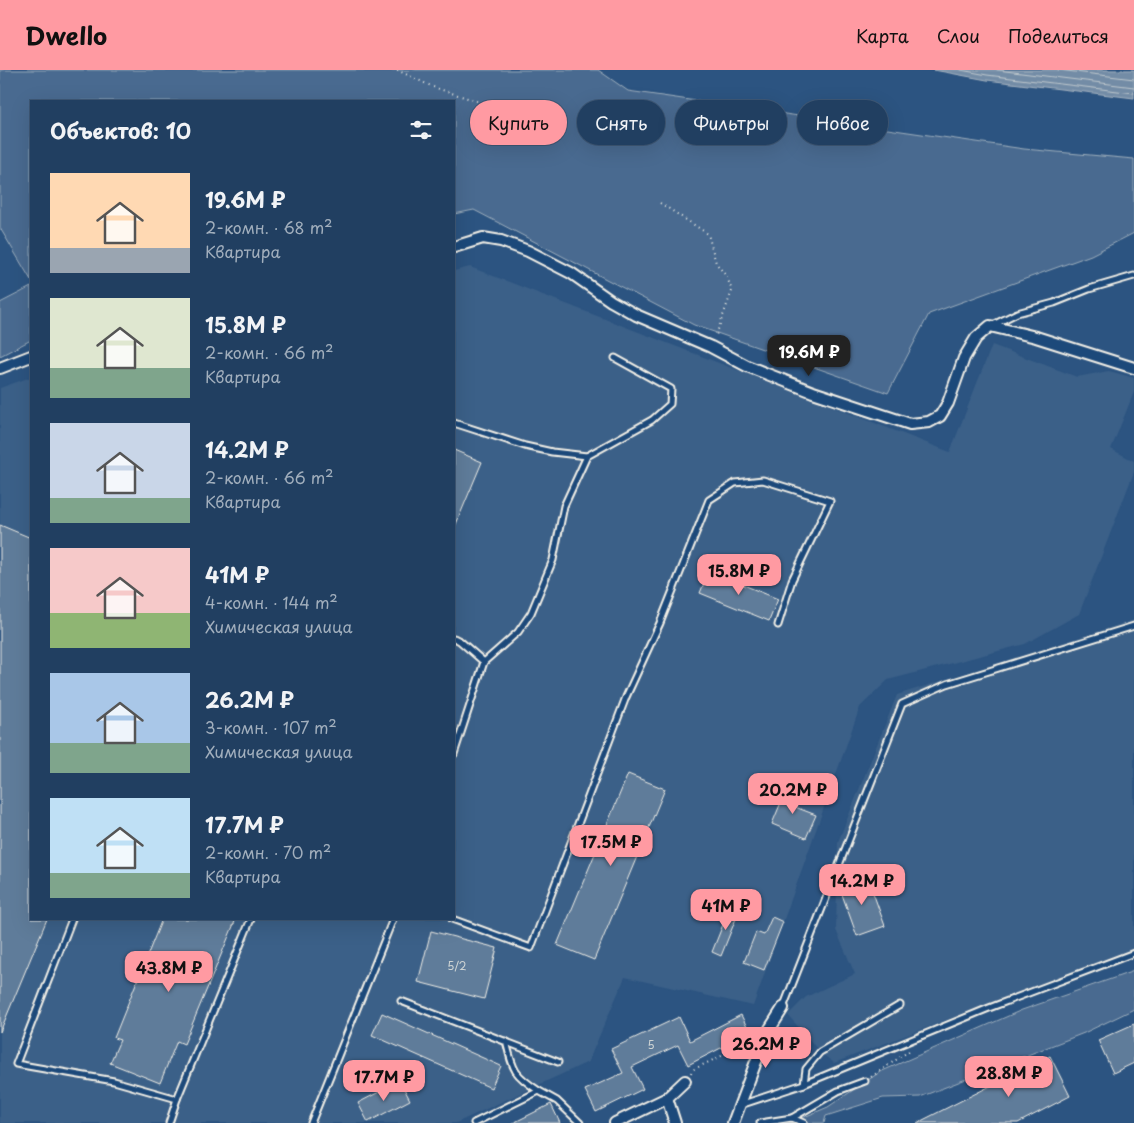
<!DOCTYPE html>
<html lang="ru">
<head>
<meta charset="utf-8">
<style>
	:root { --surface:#213f61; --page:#2d4a6a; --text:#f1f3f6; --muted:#a2afbd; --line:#3e5876; --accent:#ff9aa2 }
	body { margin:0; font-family:"Playpen Sans",sans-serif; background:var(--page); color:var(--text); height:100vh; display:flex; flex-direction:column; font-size:19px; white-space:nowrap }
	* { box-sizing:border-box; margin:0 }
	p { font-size:16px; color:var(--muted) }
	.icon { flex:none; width:28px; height:28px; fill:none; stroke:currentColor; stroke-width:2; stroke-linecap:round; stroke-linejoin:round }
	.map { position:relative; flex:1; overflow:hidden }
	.drawer { position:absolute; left:30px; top:30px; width:425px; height:820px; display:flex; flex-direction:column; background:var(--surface); border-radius:0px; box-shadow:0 5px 20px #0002,0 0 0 1px var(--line) }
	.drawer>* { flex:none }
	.top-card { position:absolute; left:470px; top:30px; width:475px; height:45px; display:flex; gap:10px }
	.price { position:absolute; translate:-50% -42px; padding:0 11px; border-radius:10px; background:var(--accent); color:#111; font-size:16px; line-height:32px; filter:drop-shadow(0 1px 2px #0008) }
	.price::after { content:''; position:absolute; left:50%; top:30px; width:15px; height:11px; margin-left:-8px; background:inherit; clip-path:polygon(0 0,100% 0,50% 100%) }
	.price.active { background:#222; color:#fff }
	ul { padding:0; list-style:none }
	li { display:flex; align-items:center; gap:15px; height:125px; padding:0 20px }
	li span { display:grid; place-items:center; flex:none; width:140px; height:100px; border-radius:0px; color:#555 }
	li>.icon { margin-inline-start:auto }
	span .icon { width:60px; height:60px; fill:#fffc; stroke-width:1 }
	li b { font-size:21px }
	h2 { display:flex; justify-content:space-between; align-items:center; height:60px; padding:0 20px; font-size:21px }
	.pill { padding:0 18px; border-radius:22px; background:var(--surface); box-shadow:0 5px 20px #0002,0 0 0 1px var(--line); font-size:18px; line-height:45px }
	.pill.active { background:var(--accent); color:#111 }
	header { display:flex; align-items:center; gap:30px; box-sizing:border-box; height:70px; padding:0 25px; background:var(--accent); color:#111 }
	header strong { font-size:24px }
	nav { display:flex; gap:28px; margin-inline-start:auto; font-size:18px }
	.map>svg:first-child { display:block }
</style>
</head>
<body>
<header>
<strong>Dwello</strong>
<nav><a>Карта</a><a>Слои</a><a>Поделиться</a></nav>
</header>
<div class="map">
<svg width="1134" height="1053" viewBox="0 0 1134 1053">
	<rect width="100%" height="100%" fill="#2c5481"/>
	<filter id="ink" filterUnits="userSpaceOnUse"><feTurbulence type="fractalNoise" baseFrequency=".02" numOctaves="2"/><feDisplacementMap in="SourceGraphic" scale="10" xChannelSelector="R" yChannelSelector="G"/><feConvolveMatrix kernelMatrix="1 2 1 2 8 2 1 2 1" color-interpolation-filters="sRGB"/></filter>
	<g filter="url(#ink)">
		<g fill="#3b6088">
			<path d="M470 197 950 382 992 275 1077 307 1109 301 1134 308V322L1111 379 1134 391V402L1079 544 1025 574 888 610 860 637 753 936 625 907 588 992 456 1053H0V318L31 307V849H454V201Z"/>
			<path d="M1134 550V878L834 993 820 982 788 945 806 927 855 904 836 860 838 772 897 625Z"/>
		</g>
		<g fill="#496b90" stroke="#9eaebc">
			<path d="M0 0H598L628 21 1024 79 1134 89V163L1091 185 929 244 888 323 694 255 474 140 454 144V31H31V210L0 158Z"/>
			<path d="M31 217V270L0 286V233Z"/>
			<path d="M1134 901V939L1084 963 920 1027 883 1028 826 1046 824 1053H790L828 1037 880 1002 1022 940Z"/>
		</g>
		<path fill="#738ca6" stroke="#a7b4c0" d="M934 0H1134V28L987 10Z"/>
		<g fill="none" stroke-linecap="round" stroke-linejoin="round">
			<g stroke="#c0c9ce" stroke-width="1">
				<path d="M961 0 987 5 1134 23"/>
				<path d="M997 0 1134 17"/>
				<path d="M1058 0 1134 9"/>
			</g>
		</g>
		<g fill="#5e7b9a" stroke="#f4f1e8">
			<path d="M454 380 482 392 454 459Z"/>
			<path d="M0 455 31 468V849H47L0 962Z"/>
			<path d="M709 501 778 529 769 551 700 523Z"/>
			<path d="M628 704 665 719 594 890 557 875Z"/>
			<path d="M787 718 801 724 795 737 816 745 806 768 772 754Z"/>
			<path d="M867 806 885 856 857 866 839 816Z"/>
			<path d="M730 837 739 841 721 886 712 882Z"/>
			<path d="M772 847 783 852 764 900 744 892 756 862 764 865Z"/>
			<path d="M162 849H236L184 974 177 971 160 1013 110 993 120 970 114 968Z"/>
			<path d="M431 861 497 878 484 929 418 912Z"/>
			<path d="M382 943 501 996 491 1018 372 965Z"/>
			<path d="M741 945 750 963 688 995 678 975 632 997 643 1019 596 1042 585 1020 623 1003 611 979 679 947 690 971Z"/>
			<path d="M1134 954V993L1113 1003 1098 970Z"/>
			<path d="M1050 986 1070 1026 1018 1053H917Z"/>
			<path d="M400 1011 410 1030 368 1052 358 1033Z"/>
			<path d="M551 1034 560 1053H513Z"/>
		</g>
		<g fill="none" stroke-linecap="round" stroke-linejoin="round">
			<defs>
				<g id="service">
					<path d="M993 255 1017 243 1054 233 1089 219 1134 206"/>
					<path d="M454 353 525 376 552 382 587 386"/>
					<path d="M454 568 460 571 484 592 454 684"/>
					<path d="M484 592 518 562 531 543 553 490 564 436 587 386 652 350 670 334 671 319 615 288"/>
					<path d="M72 849 16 994 114 1011 177 1029 251 849"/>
					<path d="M452 849 531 878 626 627 660 553 709 430 735 413 763 410 830 431 792 510 778 555"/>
					<path d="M401 931 558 992"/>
					<path d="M783 938 902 634 947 614 1134 556"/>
					<path d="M506 971C513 1000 513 1004 539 1021"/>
					<path d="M804 1014 806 999 820 982 900 935"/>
					<path d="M740 1035 804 1014 989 938 1134 883"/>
					<path d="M792 1048 838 1021 865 1011"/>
					<path d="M169 1053 177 1029"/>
					<path d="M311 1053 393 849"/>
					<path d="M474 1053 539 1021 557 1031 580 1053"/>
					<path d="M760 1053 792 1048 804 1053"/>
				</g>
				<g id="minor">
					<path d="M454 177 483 168 501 171 528 181 571 203 611 231 636 245 711 277 747 296 813 322 910 354 929 352 940 346 948 333 964 288 976 268 990 256 1036 267 1134 298"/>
					<path d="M0 298 31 286"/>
					<path d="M667 1028 675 1053"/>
					<path d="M615 1053 667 1028 685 1011"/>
					<path d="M733 1053 766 965 783 938"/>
				</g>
			</defs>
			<use href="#service" stroke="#f4f1e8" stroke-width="9"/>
			<use href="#minor" stroke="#f4f1e8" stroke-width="14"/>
			<g stroke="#f4f1e8" stroke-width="2" stroke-dasharray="1 4" stroke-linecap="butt">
				<path d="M397 0 433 17 489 35"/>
				<path d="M660 133 708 164 716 193 727 207 732 221 715 268"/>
				<path d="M691 1003 692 1000 753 971"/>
				<path d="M871 1007 909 981"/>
			</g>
			<use href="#service" stroke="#1f4a7a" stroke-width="5"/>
			<use href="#minor" stroke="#1f4a7a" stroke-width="10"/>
		</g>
	</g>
	<g text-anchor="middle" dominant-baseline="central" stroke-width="5" stroke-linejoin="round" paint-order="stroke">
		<g font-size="11" fill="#ced4d4">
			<text x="457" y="895">5/2</text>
			<text x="651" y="974">5</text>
		</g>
	</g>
</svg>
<b class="price active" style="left:809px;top:307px">19.6M ₽</b>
<b class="price" style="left:739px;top:526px">15.8M ₽</b>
<b class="price" style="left:793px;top:745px">20.2M ₽</b>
<b class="price" style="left:611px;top:797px">17.5M ₽</b>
<b class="price" style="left:862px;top:836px">14.2M ₽</b>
<b class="price" style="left:726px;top:861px">41M ₽</b>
<b class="price" style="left:169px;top:923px">43.8M ₽</b>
<b class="price" style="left:766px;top:999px">26.2M ₽</b>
<b class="price" style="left:1009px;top:1028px">28.8M ₽</b>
<b class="price" style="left:384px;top:1032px">17.7M ₽</b>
<div class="top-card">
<a class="pill active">Купить</a>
<a class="pill">Снять</a>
<a class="pill">Фильтры</a>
<a class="pill">Новое</a>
</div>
<section class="drawer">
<h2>Объектов: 10<svg class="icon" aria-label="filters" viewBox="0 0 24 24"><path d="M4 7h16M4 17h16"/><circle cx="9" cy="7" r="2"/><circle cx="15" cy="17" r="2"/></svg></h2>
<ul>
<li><span style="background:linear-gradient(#ffd9b3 75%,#9aa5b1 0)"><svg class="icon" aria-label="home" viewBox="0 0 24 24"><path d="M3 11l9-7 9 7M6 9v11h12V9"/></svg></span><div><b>19.6M ₽</b><p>2-комн. · 68 m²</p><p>Квартира</p></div></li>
<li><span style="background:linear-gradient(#dfe7d0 70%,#7fa58c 0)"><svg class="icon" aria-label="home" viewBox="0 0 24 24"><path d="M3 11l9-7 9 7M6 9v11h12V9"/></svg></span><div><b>15.8M ₽</b><p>2-комн. · 66 m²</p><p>Квартира</p></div></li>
<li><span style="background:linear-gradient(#c9d6e8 75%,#7fa58c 0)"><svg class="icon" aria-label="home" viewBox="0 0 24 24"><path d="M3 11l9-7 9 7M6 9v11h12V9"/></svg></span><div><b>14.2M ₽</b><p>2-комн. · 66 m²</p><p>Квартира</p></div></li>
<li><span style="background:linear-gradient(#f6c9c9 65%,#8fb573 0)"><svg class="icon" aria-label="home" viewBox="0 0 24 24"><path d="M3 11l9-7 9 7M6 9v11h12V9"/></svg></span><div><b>41M ₽</b><p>4-комн. · 144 m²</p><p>Химическая улица</p></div></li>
<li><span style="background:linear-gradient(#a9c7e8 70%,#7fa58c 0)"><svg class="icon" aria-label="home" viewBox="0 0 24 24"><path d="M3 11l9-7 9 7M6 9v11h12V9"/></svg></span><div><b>26.2M ₽</b><p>3-комн. · 107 m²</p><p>Химическая улица</p></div></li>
<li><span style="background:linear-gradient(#bfe0f5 75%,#7fa58c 0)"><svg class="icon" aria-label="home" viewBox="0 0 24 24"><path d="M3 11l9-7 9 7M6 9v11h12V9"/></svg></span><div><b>17.7M ₽</b><p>2-комн. · 70 m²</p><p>Квартира</p></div></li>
</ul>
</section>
</div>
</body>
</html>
